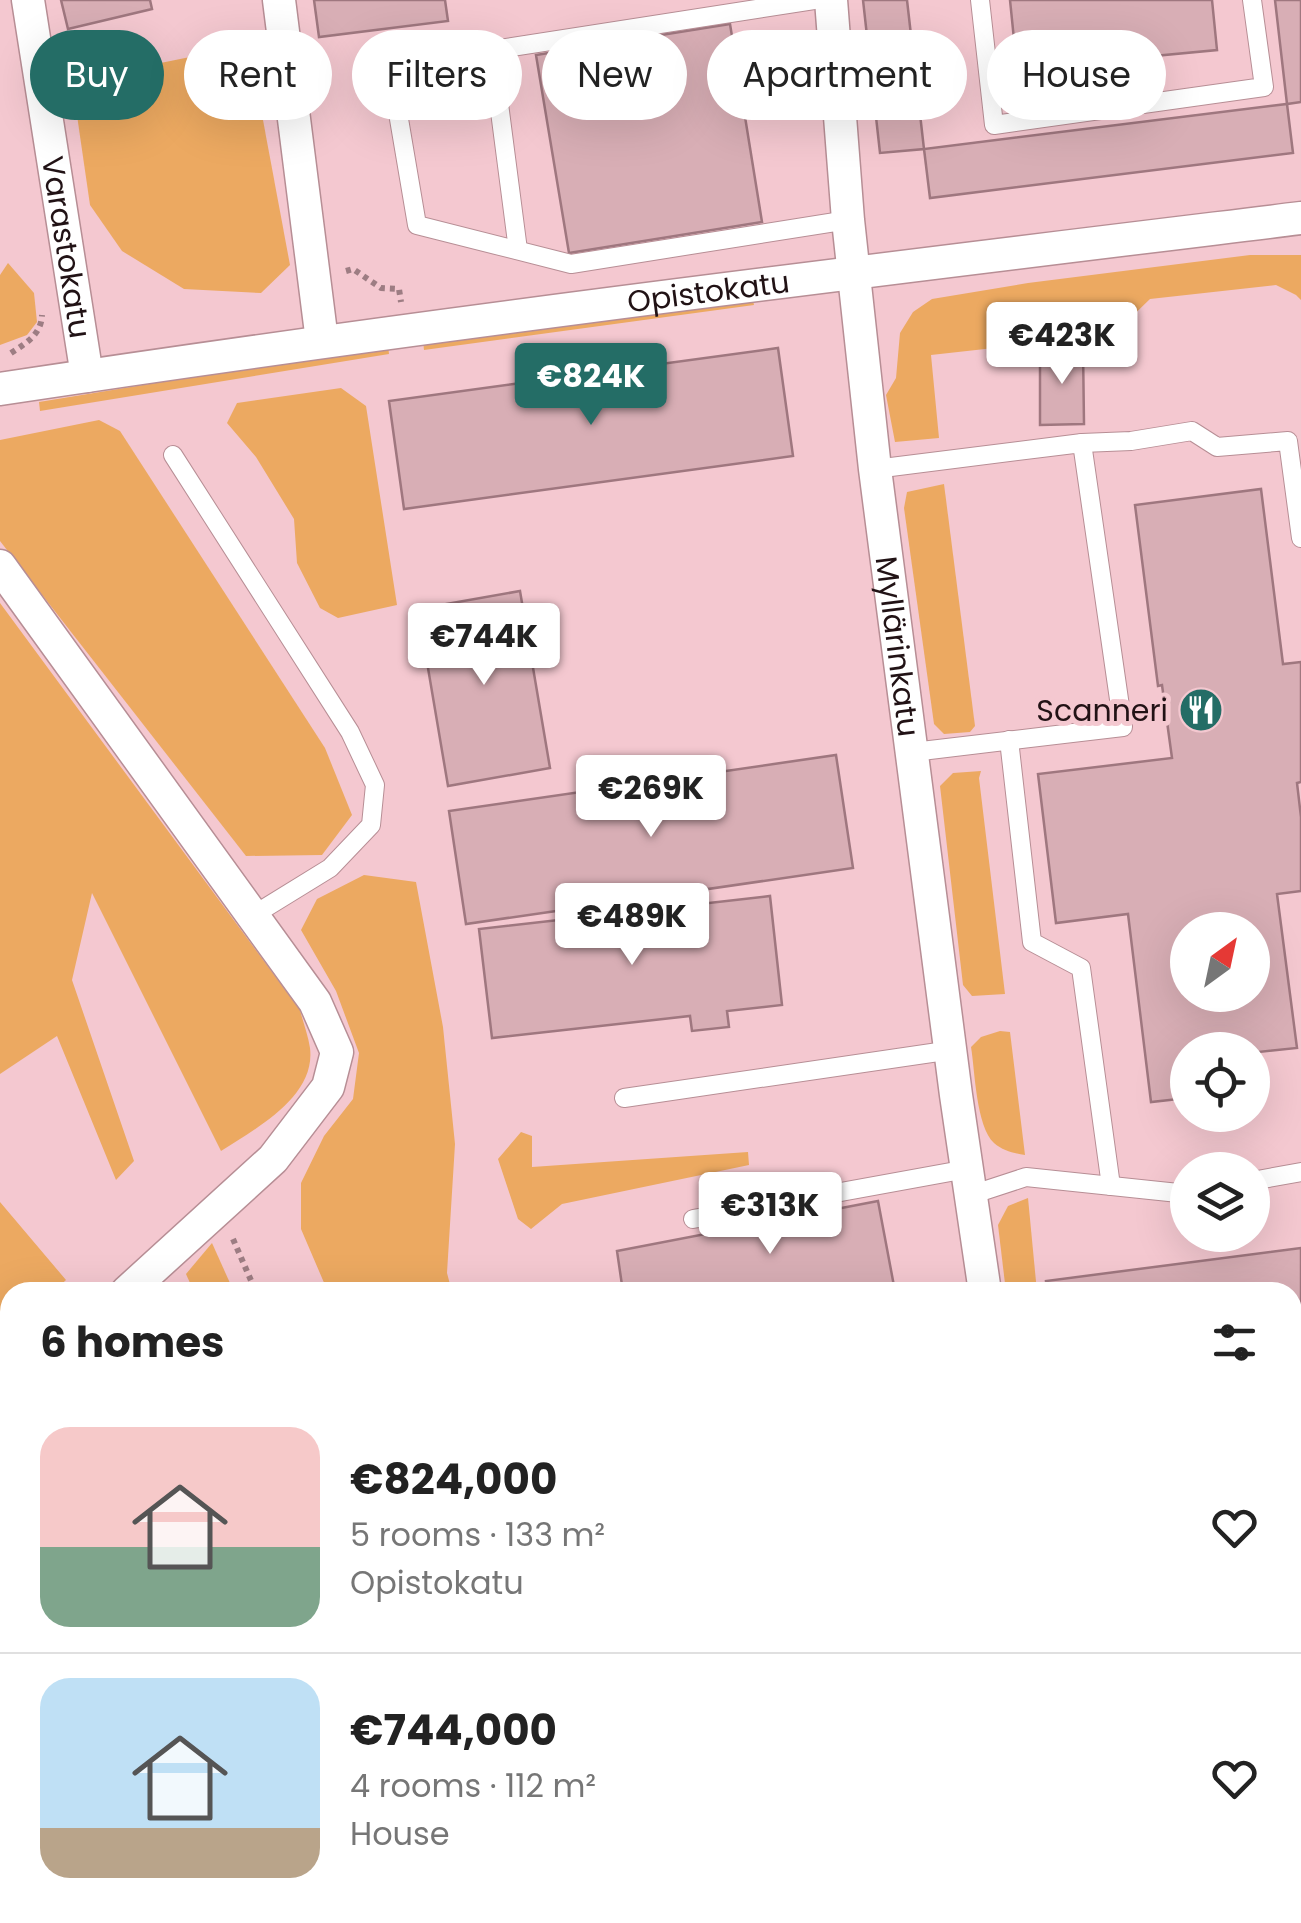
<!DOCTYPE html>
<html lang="en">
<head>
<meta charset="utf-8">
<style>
	:root { --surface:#fff; --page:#f6f6f6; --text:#222; --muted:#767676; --line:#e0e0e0; --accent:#246d66 }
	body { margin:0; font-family:Poppins,sans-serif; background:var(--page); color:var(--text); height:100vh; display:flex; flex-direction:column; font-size:38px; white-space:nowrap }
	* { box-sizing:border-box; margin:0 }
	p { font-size:32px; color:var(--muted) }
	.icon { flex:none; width:55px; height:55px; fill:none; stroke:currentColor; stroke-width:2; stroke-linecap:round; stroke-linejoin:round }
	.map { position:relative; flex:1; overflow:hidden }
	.drawer { position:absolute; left:0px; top:1282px; width:1302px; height:642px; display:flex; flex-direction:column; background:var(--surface); border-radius:30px 30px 0 0; box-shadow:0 10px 40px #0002 }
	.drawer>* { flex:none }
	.hud { position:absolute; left:30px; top:30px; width:1242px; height:90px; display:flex; gap:20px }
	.needle { width:65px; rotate:33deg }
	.tools { position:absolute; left:1170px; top:912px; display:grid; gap:20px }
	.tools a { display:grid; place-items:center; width:100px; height:100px; border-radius:50%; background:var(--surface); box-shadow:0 10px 40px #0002; font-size:50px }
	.price { position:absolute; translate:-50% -85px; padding:0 22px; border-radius:10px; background:#fff; color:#222; font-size:32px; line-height:65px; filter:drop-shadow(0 2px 5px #0008) }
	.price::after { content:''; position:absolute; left:50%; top:60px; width:30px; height:22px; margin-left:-15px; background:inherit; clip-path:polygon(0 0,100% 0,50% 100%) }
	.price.on { background:var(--accent); color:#fff }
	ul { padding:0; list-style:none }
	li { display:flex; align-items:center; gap:30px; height:250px; padding:0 40px }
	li+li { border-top:2px solid var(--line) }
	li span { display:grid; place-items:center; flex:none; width:280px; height:200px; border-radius:30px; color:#555 }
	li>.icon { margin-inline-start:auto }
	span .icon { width:120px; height:120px; fill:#fffc; stroke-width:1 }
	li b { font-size:42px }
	h2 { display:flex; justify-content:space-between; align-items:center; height:120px; padding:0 40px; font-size:42px }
	.pill { padding:0 35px; border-radius:45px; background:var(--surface); box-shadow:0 10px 40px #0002; font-size:35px; line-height:90px }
	.pill.on { background:var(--accent); color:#fff }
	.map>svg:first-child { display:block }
</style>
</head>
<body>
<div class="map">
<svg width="1301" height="1923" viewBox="0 0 1301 1923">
	<rect width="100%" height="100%" fill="#f4c8d0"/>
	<g fill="#eca961">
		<path d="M249 45 290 265 261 293 184 289 122 251 90 205 72 81Z"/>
		<path d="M1250 255H1301V300L1296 295 1276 285 1150 299 1118 330 1087 329 1083 312 992 321 994 348 931 355 939 438 895 442 886 395 896 378 900 333 913 312 932 299 1028 283Z"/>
		<path d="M8 263 34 293 37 322 27 335 0 345V275Z"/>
		<path d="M752 296 754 305 424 350 423 341Z"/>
		<path d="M388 345 389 354 40 411 39 402Z"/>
		<path d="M341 388 366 406 397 605 338 618 320 608 297 563 294 519 256 457 227 423 237 403Z"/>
		<path d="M99 420 120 431 325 748 352 815 322 855 246 856 0 541V440Z"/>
		<path d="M944 484 975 726 970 732 944 734 934 724 904 508 907 492Z"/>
		<path d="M0 603 300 1010C303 1022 308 1035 310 1048 316 1097 255 1129 221 1151L92 893 72 980 134 1161 116 1180 57 1036 0 1074Z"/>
		<path d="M981 771 979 778 1005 994 972 996 963 985 940 786 953 773Z"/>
		<path d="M364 875 416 882 443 1027 455 1144 447 1273 452 1292H328L301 1229V1183L324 1136 353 1099 359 1053 336 991 301 930 317 899Z"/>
		<path d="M1000 1031 1010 1032 1025 1155C1014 1153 1003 1151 994 1143 976 1126 975 1071 971 1047L981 1037Z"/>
		<path d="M521 1132 532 1136V1167L748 1152 749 1165 562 1204 531 1229 518 1219 498 1159Z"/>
		<path d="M1028 1198 1037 1292H1006L998 1225 1008 1206Z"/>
		<path d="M0 1202 66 1280 53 1292H10V1333L0 1342Z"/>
		<path d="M212 1243 234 1292H194L186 1274Z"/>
		<path d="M0 1463 10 1483V1636L0 1616Z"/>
		<path d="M348 1915H477L480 1923H333Z"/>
		<path d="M513 1915H667L669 1923H515Z"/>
	</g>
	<g fill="#d8aeb5" stroke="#9f777f" stroke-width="2.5" fill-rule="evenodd">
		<path d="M61 0H150L152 9 68 29Z"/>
		<path d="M314 0H445L448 21 319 37Z"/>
		<path d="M863 0H907L924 149 880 153Z"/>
		<path d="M1010 0H1212L1217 50 1017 69Z"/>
		<path d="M1275 0H1301V102L1287 104Z"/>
		<path d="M730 24 762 222 569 253 536 55Z"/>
		<path d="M1287 104 1293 153 930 198 924 149Z"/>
		<path d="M778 348 793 456 404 509 389 401Z"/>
		<path d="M1083 348 1084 424 1040 425V349Z"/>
		<path d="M1261 489 1283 664 1301 662V782L1297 783 1301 817V891L1277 894 1297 1048 1258 1052 1263 1089 1252 1090V1050H1188V1098L1151 1102 1128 914 1056 923 1038 774 1172 758 1162 685 1158 686 1135 505ZM1188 930H1252V995H1188Z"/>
		<path d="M520 591 550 768 448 786 418 609Z"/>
		<path d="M836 755 853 868 466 924 449 811Z"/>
		<path d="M770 896 782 1005 727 1011 729 1027 692 1031 690 1016 492 1038 479 929Z"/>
		<path d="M878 1201 894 1286 861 1292H623L617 1251Z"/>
		<path d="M1301 1248V1314L1292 1315V1292H1047L1046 1281Z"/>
		<path d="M1301 1545V1674L1292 1677V1547Z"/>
		<path d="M0 1635 10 1657V1677L0 1681Z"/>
		<path d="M10 1716V1833L0 1810V1721Z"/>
		<path d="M1301 1777V1862L1292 1865V1779Z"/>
		<path d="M45 1915H126L130 1923H48Z"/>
		<path d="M788 1915H1012L1014 1923H751Z"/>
	</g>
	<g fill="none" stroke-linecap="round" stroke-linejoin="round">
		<defs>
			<g id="lane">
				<path d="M814 0 390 66 417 225 571 264 848 220"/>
				<path d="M980 0 994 125 1264 87 1252 0"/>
				<path d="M492 50 518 250"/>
				<path d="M1082 443 1131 441 1192 431 1217 447 1288 441 1301 538"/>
				<path d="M173 455 350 732 375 785 371 825 330 868 252 916"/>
				<path d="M875 469 1082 443 1123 727 913 752"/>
				<path d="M1009 740 1032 942 1081 968 1111 1186"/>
				<path d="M624 1098 952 1050"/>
				<path d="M1252 1181 1301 1172"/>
				<path d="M971 1195 1026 1177 1188 1194"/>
				<path d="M693 1219 967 1169"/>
				<path d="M1292 1414 1301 1413"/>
				<path d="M1292 1477 1301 1476"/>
				<path d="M1292 1740 1301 1737"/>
				<path d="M1292 1911 1301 1908"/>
				<path d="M680 1916 686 1915"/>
				<path d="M1259 1923 1281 1915"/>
			</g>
			<g id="street">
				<path id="s1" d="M28 0 87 376"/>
				<path d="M279 0 322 341"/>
				<path id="s2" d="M831 0 848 220 875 469 956 1095 985 1292"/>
				<path id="s3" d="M0 389C433 323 867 271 1301 218"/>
				<path d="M0 566 315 1002 337 1052 328 1087 273 1159 127 1292"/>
				<path d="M0 1409 10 1401"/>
				<path d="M237 1915 241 1923"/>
				<path d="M1112 1915 1114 1923"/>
			</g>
		</defs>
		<use href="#lane" stroke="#b78e95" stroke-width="20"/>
		<use href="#street" stroke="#b78e95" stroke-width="35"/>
		<g stroke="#9d7d83" stroke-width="6" stroke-dasharray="5 5" stroke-linecap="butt">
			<path d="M346 271 353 269 381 288 399 289 401 302"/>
			<path d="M11 353C26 343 41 335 42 315"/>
			<path d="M233 1239 256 1292"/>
			<path d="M285 1923 302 1915"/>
		</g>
		<use href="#lane" stroke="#fff" stroke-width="18"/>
		<use href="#street" stroke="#fff" stroke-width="32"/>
	</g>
	<defs>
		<symbol id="restaurant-disc" viewBox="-11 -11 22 22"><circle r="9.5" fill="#246d66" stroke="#f4c8d0"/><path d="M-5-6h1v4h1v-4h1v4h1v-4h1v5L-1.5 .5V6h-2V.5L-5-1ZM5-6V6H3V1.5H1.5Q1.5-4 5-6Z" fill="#fff"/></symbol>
	</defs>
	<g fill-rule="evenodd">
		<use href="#restaurant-disc" x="1176" y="685" width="50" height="50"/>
	</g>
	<g text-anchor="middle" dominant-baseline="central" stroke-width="10" stroke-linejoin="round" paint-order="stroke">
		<g font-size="30" fill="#211215" stroke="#f4c8d0">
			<text stroke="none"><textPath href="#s1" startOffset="250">Varastokatu</textPath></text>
			<text stroke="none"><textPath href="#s3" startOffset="715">Opistokatu</textPath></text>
			<text stroke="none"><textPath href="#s2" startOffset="650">Myllärinkatu</textPath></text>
		</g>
		<g font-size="30" fill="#211215" stroke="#f4c8d0" text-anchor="end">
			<text x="1168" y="710">Scanneri</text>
		</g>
	</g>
</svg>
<div class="tools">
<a><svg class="needle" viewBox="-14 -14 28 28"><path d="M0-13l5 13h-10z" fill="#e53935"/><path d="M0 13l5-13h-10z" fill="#767676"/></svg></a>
<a><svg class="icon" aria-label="locate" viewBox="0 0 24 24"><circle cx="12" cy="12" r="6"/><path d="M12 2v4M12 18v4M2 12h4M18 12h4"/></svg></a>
<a><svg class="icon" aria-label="layers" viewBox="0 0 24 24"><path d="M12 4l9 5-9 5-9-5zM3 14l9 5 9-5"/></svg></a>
</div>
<b class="price" style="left:1062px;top:387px">€423K</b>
<b class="price on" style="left:591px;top:428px">€824K</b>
<b class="price" style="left:484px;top:688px">€744K</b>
<b class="price" style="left:651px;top:840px">€269K</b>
<b class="price" style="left:632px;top:968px">€489K</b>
<b class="price" style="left:770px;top:1257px">€313K</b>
<div class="hud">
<a class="pill on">Buy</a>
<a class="pill">Rent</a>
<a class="pill">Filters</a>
<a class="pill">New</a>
<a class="pill">Apartment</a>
<a class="pill">House</a>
</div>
<section class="drawer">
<h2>6 homes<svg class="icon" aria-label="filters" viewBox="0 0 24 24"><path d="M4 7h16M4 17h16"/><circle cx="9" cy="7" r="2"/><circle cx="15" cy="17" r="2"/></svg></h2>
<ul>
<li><span style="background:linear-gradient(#f6c9c9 60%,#7fa58c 0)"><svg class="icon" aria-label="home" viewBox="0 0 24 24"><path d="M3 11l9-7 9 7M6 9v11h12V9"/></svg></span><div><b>€824,000</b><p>5 rooms · 133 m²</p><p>Opistokatu</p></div><svg class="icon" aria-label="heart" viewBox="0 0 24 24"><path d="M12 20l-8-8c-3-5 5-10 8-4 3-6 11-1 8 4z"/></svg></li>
<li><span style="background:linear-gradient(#bfe0f5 75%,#b9a48a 0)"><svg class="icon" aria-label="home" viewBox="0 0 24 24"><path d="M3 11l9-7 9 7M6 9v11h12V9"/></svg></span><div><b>€744,000</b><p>4 rooms · 112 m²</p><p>House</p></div><svg class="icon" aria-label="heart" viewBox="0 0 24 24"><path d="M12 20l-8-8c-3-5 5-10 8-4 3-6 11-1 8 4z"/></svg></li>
</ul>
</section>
</div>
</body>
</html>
